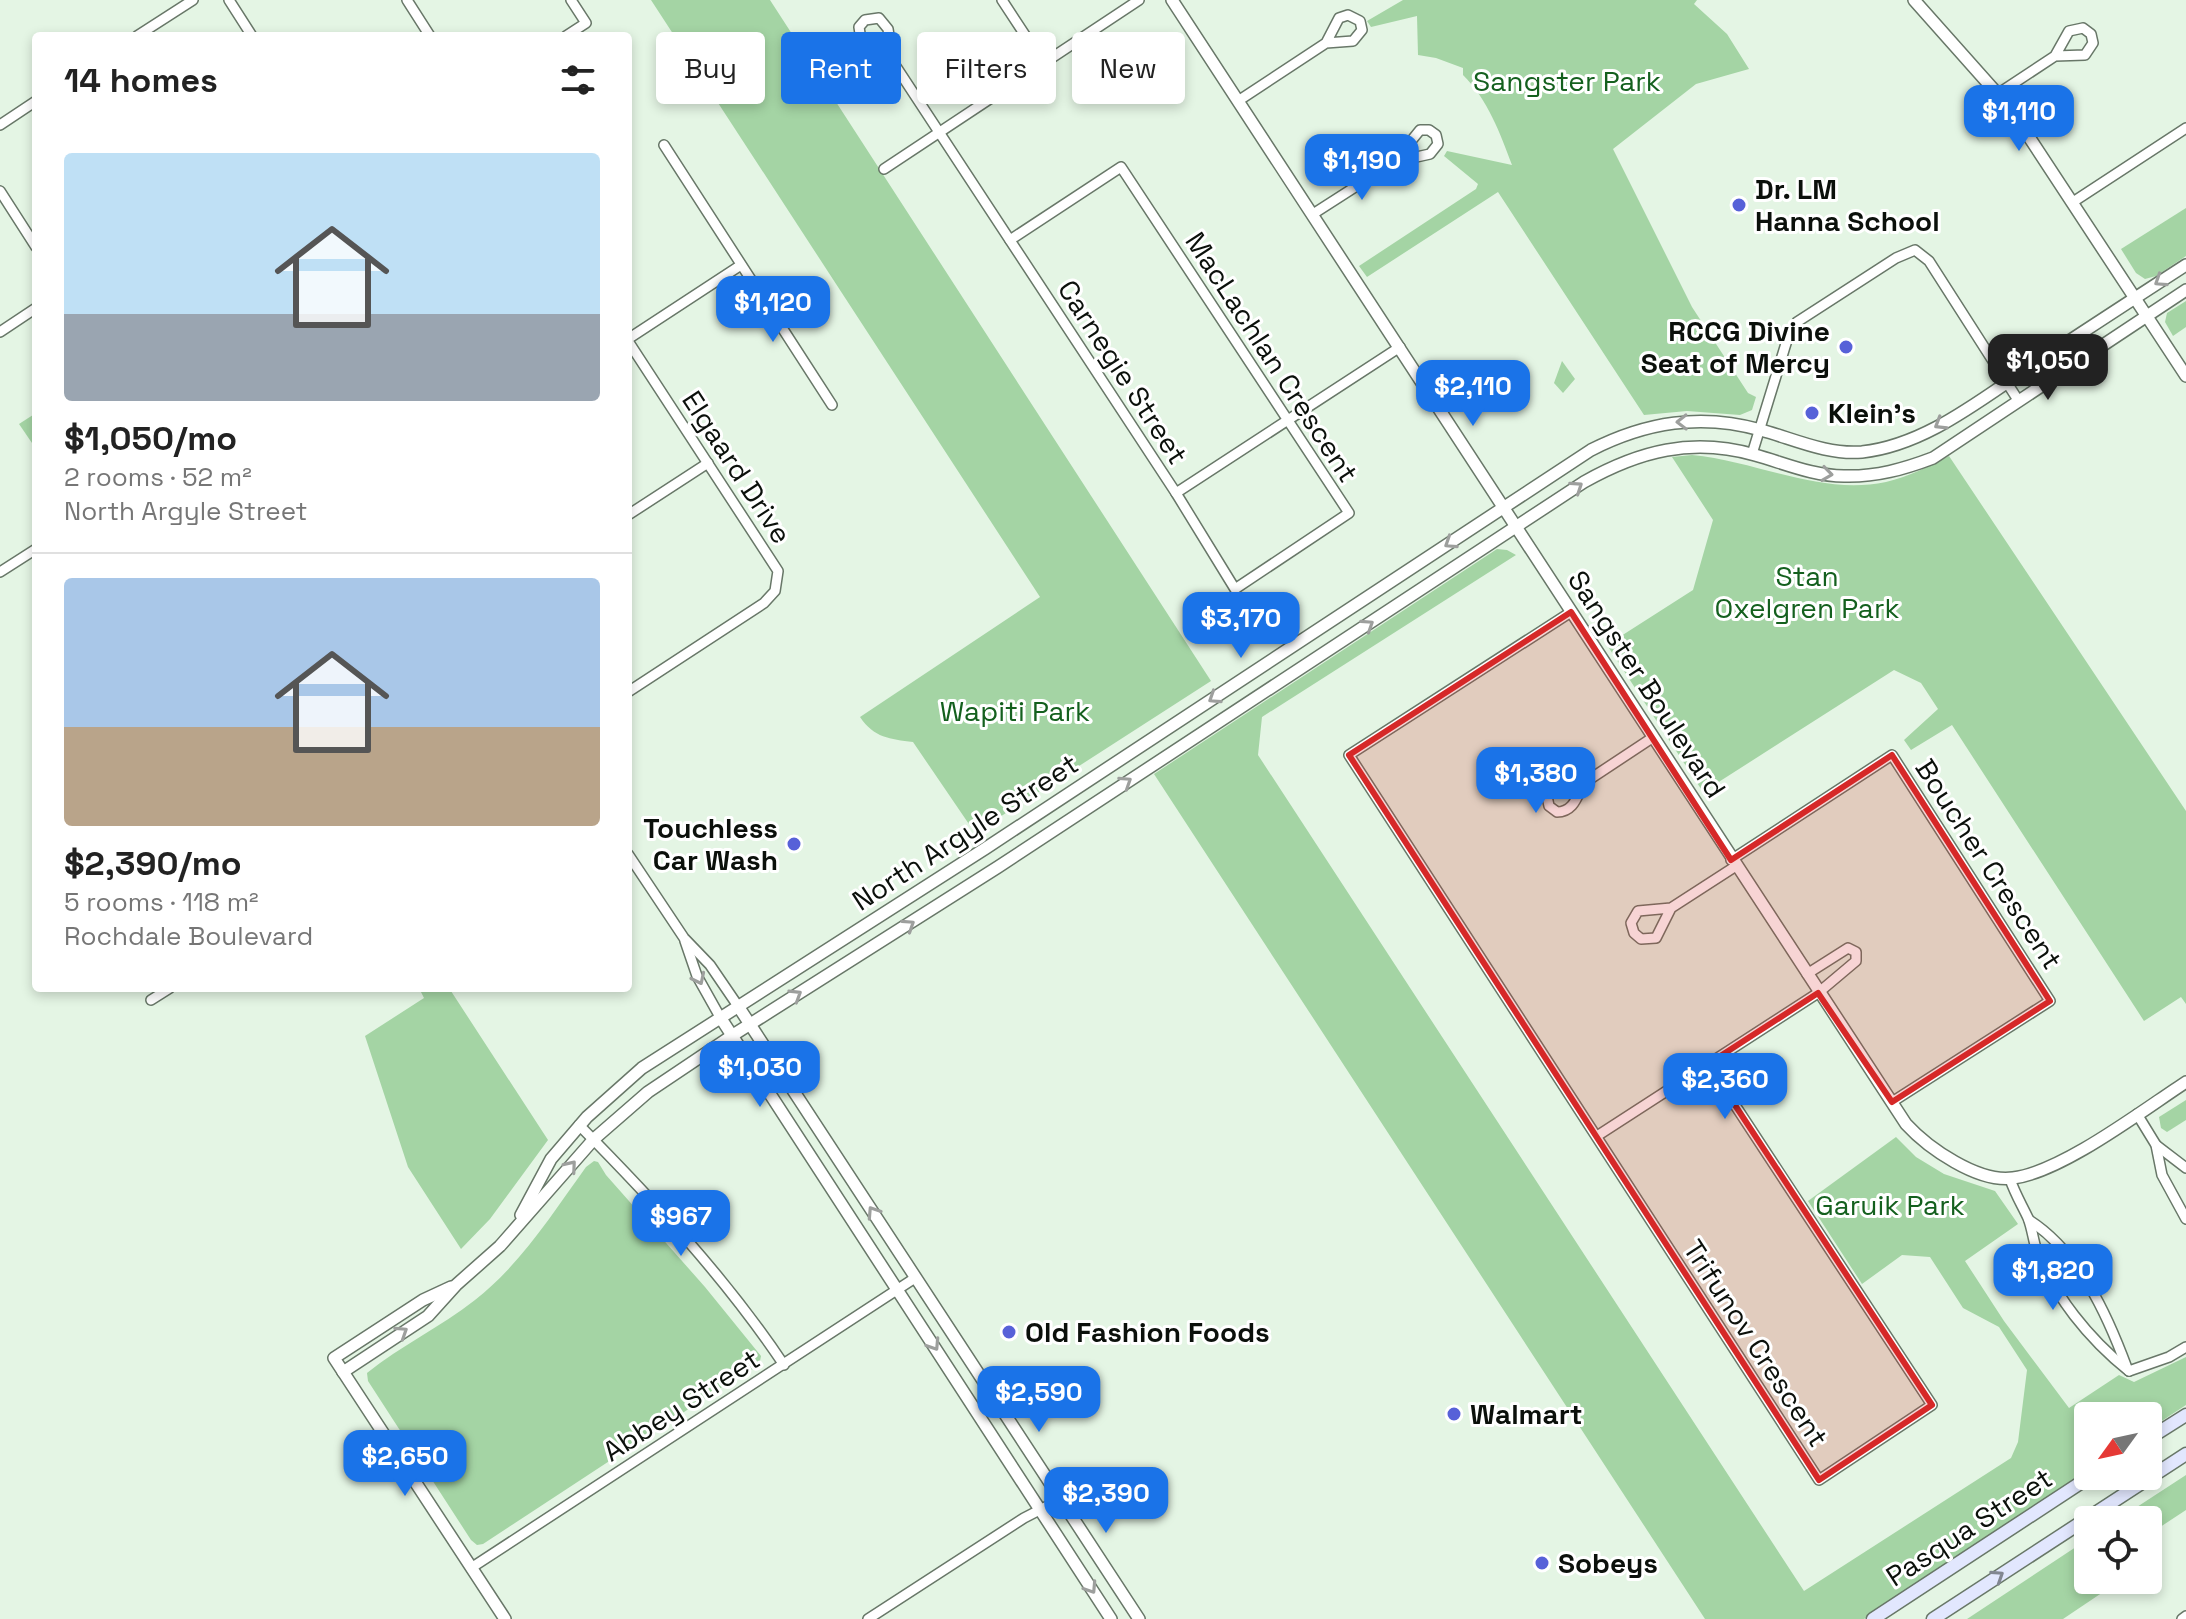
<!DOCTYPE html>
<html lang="en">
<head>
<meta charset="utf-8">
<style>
	:root { --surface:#fff; --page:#f2f2f2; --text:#222; --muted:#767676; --line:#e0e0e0; --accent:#1a73e8 }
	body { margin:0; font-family:"Space Grotesk",sans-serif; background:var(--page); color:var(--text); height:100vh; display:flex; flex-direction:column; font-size:30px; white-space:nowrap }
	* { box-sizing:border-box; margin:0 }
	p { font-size:26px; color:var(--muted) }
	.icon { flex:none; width:44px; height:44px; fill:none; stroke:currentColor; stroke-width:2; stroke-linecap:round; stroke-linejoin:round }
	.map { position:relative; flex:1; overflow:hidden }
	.drawer { position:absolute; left:32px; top:32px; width:600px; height:960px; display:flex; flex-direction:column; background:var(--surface); border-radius:8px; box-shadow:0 4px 12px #0003 }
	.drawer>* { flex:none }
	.top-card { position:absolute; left:656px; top:32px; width:760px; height:72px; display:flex; gap:16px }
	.needle { width:52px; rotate:237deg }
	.buttons { position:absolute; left:2074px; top:1402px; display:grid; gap:16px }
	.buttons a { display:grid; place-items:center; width:88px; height:88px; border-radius:8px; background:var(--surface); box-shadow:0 4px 12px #0003; font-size:40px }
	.price { position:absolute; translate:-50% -68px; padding:0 18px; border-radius:16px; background:var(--accent); color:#fff; font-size:26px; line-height:52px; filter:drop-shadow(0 2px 4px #0008) }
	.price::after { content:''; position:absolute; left:50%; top:48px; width:24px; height:18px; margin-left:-12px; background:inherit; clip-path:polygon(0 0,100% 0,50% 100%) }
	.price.active { background:#222; color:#fff }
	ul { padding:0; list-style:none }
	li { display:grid; align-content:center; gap:16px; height:424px; padding:0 32px }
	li+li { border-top:2px solid var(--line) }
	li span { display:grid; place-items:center; height:248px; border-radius:8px; color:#555 }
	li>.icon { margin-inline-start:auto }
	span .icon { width:144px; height:144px; fill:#fffc; stroke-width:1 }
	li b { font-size:34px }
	h2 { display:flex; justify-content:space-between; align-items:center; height:96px; padding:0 32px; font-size:34px }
	.chip { padding:0 28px; border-radius:8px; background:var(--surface); box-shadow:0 4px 12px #0003; font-size:28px; line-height:72px }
	.chip.active { background:var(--accent); color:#fff }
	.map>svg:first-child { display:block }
</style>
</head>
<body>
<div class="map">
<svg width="2186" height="1619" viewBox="0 0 2186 1619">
	<rect width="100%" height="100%" fill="#e4f5e4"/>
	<g fill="#a4d4a4">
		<path d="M651 0H770L1211 681 975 833 913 742C890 739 874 738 860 717L1040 597Z"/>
		<path d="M1403 0H1697L1694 4 1727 34 1749 69 1696 84 1613 149 1692 307 1748 393 1756 397 1752 410 1740 415 1687 411 1644 415 1498 192 1367 277 1359 266 1476 189 1478 184 1444 156 1447 151 1512 165C1500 133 1488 100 1463 75V68L1436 58 1418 55 1417 16 1371 27 1367 21Z"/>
		<path d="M2186 208V256L2156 276 2145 279 2136 273 2121 249Z"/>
		<path d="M2186 301V327L2173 336 2165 322 2167 313Z"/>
		<path d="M1562 361 1575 379 1563 393 1554 383Z"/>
		<path d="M36 413V440L32 443 19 424Z"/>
		<path d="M1692 455C1757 461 1820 496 1886 482 1908 477 1929 466 1949 456L2186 811V1004L2181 997 2144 1021 1952 725 1911 750 1904 740 1938 709 1921 683 1894 670 1703 792 1607 645 1693 590 1713 520 1672 457Z"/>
		<path d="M1497 549 1507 550 1516 555 1262 717 1258 755 1804 1591 2011 1458 2018 1442 2027 1370 1999 1327 1963 1308 1930 1257 1902 1255 1862 1284 1808 1201 1896 1137 1916 1157 1944 1174 1995 1191 2018 1224 1965 1261 2004 1321 2069 1408 2119 1375 2134 1382 2186 1357V1405L2148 1430V1416H2088V1470L1864 1619H1705L1154 774Z"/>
		<path d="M419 988H449L548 1140 490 1219 461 1249 408 1167 365 1036 424 998Z"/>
		<path d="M2186 1100V1120L2167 1132 2161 1128 2159 1117Z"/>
		<path d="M594 1161 598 1162 606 1175 705 1287 761 1356 759 1366 755 1369 748 1370 483 1544 477 1545 471 1540 368 1381 367 1373C400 1346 441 1327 475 1300 521 1264 552 1214 586 1167Z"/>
		<path d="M2186 1475V1510L2148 1535V1520H2117Z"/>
		<path d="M2088 1539V1580H2121L2063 1619H1967Z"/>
	</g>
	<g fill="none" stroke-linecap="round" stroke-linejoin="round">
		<defs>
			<g id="minor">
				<path d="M229 0 252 36"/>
				<path d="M407 0 430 36"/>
				<path d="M1002 0 1044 64"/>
				<path d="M137 36 193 0"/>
				<path d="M566 36 586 23 571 0"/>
				<path d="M893 62 861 40 859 27 865 20 879 18 888 29 893 62 1176 493 1400 347"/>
				<path d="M1999 93 2055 56 2069 31 2083 28 2091 34 2093 43 2085 55 2055 56"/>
				<path d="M1238 101 1326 43 1339 18 1348 15 1360 21 1362 30 1353 41 1326 43"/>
				<path d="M0 125 36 101"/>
				<path d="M664 145 832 405"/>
				<path d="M884 169 1139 0"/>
				<path d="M0 191 36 247"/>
				<path d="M2073 202 2186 128"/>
				<path d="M1313 214 1394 162 1420 130H1429L1436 135 1438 144 1430 154 1394 162"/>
				<path d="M1010 240 1121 167 1349 513 1235 589 1176 493"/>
				<path d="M0 332 36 308"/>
				<path d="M628 339 741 265"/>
				<path d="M628 341 778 571 775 591 764 603 628 692"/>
				<path d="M1752 454 1788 337 1797 322 1896 258 1915 250 1929 261 2018 400"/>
				<path d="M628 515 708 463"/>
				<path d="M0 572 36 549"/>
				<path d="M1571 612 1349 755 1819 1480 1932 1405 1708 1064"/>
				<path d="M1584 783C1577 796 1574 812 1557 812L1549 806 1547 796 1555 785 1584 783 1652 738"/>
				<path d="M628 854 684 938 710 965 738 1006"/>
				<path d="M1731 860 1892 755 2050 1001 1892 1102"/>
				<path d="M1671 908 1638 911 1631 923 1634 933 1641 939 1656 938 1671 908 1736 866"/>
				<path d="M685 941 697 976 720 1017"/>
				<path d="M151 1000 170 988"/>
				<path d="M2137 1114 2156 1145 2162 1175 2186 1219"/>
				<path d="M579 1125C653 1200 725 1277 784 1365"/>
				<path d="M1597 1136 1818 993 1856 961V952L1848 948 1807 974"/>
				<path d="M2156 1145 2186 1168"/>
				<path d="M2010 1179C2015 1194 2022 1205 2028 1218 2032 1228 2033 1239 2036 1248 2054 1296 2089 1339 2129 1371"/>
				<path d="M2029 1220C2079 1252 2107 1314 2127 1368"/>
				<path d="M2129 1371 2169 1357 2186 1347"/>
				<path d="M471 1568 915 1278"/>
				<path d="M868 1619 1024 1518 1061 1499"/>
				<path d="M2182 1619 2186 1616"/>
			</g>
			<g id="tertiary">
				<path d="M1172 0C1417 374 1659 750 1906 1124 1928 1148 1978 1183 2013 1178 2062 1172 2143 1110 2186 1082"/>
				<path d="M1914 0 2010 108 2186 376"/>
				<path d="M738 1006 1139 1619"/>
				<path d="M720 1017 1111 1619"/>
				<path d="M521 1215 551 1159 587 1117 642 1068 986 848 1591 450C1646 422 1701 413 1761 430 1794 439 1827 455 1862 452 1926 445 1981 399 2033 365 2084 331 2135 298 2186 265"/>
				<path d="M451 1287 423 1300 334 1358 505 1619"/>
				<path d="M343 1372 428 1316 456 1285 500 1246 594 1139 648 1092 733 1035 998 867 1584 482C1639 451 1692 437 1755 455 1784 463 1813 476 1844 476 1876 477 1904 469 1933 458L2186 290"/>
			</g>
			<g id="secondary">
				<path d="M2148 1439 2186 1415"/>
				<path d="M1873 1619 2091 1476"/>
				<path d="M1933 1619 2186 1454"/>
			</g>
		</defs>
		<use href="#minor" stroke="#687768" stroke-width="12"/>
		<use href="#tertiary" stroke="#687768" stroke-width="14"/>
		<use href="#secondary" stroke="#687768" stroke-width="15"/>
		<use href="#minor" stroke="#fff" stroke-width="9"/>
		<use href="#tertiary" stroke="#fff" stroke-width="11"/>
		<use href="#secondary" stroke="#e2e7fe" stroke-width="12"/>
	</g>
	<defs><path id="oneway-chevron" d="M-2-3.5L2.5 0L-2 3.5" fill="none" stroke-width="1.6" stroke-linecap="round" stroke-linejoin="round" transform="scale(2)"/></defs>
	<g stroke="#9d9f9d">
		<use href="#oneway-chevron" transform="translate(2160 281) rotate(147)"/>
		<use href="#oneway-chevron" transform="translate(1682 422) rotate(179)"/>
		<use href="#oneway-chevron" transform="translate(1940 424) rotate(149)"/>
		<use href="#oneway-chevron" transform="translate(1827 474) rotate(8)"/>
		<use href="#oneway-chevron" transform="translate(1577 487) rotate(-34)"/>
		<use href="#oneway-chevron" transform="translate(1450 543) rotate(147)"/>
		<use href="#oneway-chevron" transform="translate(1368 625) rotate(-33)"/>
		<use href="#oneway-chevron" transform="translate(1214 698) rotate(147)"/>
		<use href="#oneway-chevron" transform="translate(1126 782) rotate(-33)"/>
		<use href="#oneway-chevron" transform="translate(909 925) rotate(-33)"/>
		<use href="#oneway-chevron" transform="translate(699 979) rotate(64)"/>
		<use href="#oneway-chevron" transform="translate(796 995) rotate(-32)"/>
		<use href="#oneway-chevron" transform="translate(571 1166) rotate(-50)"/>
		<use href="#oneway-chevron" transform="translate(873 1212) rotate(-123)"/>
		<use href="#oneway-chevron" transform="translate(402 1332) rotate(-33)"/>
		<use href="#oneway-chevron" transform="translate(934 1345) rotate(57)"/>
		<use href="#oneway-chevron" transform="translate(1091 1588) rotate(57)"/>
	</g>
	<use stroke="#818691" href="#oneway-chevron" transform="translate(1998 1576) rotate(-33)"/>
	<path fill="#d62828" fill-opacity="0.2" stroke="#d62828" stroke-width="6" stroke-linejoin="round" d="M1571 612 1731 860 1892 755 2050 1001 1892 1102 1818 993 1708 1064 1932 1405 1819 1480 1349 755Z"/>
	<g fill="#5761d8" stroke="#fff" stroke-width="3">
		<circle cx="1739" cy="205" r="8"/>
		<circle cx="1846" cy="347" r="8"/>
		<circle cx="1812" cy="413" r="8"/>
		<circle cx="794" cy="844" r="8"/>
		<circle cx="1009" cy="1332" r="8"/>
		<circle cx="1454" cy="1414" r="8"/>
		<circle cx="1542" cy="1563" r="8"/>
	</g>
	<g text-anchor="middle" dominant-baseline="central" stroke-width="6" stroke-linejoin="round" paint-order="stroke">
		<g font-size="28" fill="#14601e" stroke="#fff">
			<text x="1567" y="81">Sangster Park</text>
			<text x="1807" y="576">Stan<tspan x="1807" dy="32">Oxelgren Park</tspan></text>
			<text x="1015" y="711">Wapiti Park</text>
			<text x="1890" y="1205">Garuik Park</text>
		</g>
		<g font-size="28" font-weight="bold" fill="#0b100b" stroke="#fff" text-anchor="start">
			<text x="1755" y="189">Dr. LM<tspan x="1755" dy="32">Hanna School</tspan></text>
			<text x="1830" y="331" text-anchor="end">RCCG Divine<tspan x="1830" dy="32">Seat of Mercy</tspan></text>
			<text x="1828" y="413">Klein's</text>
			<text x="778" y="828" text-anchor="end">Touchless<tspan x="778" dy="32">Car Wash</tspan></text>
			<text x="1025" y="1332">Old Fashion Foods</text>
			<text x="1470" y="1414">Walmart</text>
			<text x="1558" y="1563">Sobeys</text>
		</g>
		<g font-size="28" fill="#0b100b" stroke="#fff">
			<text transform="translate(1272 357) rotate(57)">MacLachlan Crescent</text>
			<text transform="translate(1123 372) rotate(57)">Carnegie Street</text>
			<text transform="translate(737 467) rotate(57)">Elgaard Drive</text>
			<text transform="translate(1647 684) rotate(57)">Sangster Boulevard</text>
			<text transform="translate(965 832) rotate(-33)">North Argyle Street</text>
			<text transform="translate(1989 864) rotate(57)">Boucher Crescent</text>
			<text transform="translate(1756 1343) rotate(57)">Trifunov Crescent</text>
			<text transform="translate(681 1405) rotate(-33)">Abbey Street</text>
			<text transform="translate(1969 1527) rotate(-33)">Pasqua Street</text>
		</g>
	</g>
</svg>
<div class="buttons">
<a><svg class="needle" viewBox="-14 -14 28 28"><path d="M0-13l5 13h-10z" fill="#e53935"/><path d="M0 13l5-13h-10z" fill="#767676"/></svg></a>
<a><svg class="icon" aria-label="locate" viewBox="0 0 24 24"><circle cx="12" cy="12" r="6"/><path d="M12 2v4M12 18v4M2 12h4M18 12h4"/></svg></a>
</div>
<b class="price" style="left:2019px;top:153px">$1,110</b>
<b class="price" style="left:1362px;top:202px">$1,190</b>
<b class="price" style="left:773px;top:344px">$1,120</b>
<b class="price active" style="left:2048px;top:402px">$1,050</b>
<b class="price" style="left:1473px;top:428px">$2,110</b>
<b class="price" style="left:1241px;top:660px">$3,170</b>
<b class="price" style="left:1536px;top:815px">$1,380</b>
<b class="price" style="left:760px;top:1109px">$1,030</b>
<b class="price" style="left:1725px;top:1121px">$2,360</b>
<b class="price" style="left:681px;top:1258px">$967</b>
<b class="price" style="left:2053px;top:1312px">$1,820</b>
<b class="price" style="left:1039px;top:1434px">$2,590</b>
<b class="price" style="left:405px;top:1498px">$2,650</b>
<b class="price" style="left:1106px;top:1535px">$2,390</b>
<div class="top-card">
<a class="chip">Buy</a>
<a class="chip active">Rent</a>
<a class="chip">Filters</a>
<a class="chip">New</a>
</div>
<section class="drawer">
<h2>14 homes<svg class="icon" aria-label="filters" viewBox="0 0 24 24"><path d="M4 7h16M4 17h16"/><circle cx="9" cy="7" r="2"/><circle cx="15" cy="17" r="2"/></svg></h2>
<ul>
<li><span style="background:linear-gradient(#bfe0f5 65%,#9aa5b1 0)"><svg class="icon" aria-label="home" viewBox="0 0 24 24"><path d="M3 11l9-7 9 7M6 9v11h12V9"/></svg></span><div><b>$1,050/mo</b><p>2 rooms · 52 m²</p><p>North Argyle Street</p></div></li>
<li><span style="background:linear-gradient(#a9c7e8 60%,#b9a48a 0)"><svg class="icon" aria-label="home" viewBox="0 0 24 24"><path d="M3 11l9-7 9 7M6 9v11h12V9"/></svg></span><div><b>$2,390/mo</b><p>5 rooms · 118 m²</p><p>Rochdale Boulevard</p></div></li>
</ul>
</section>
</div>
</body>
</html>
